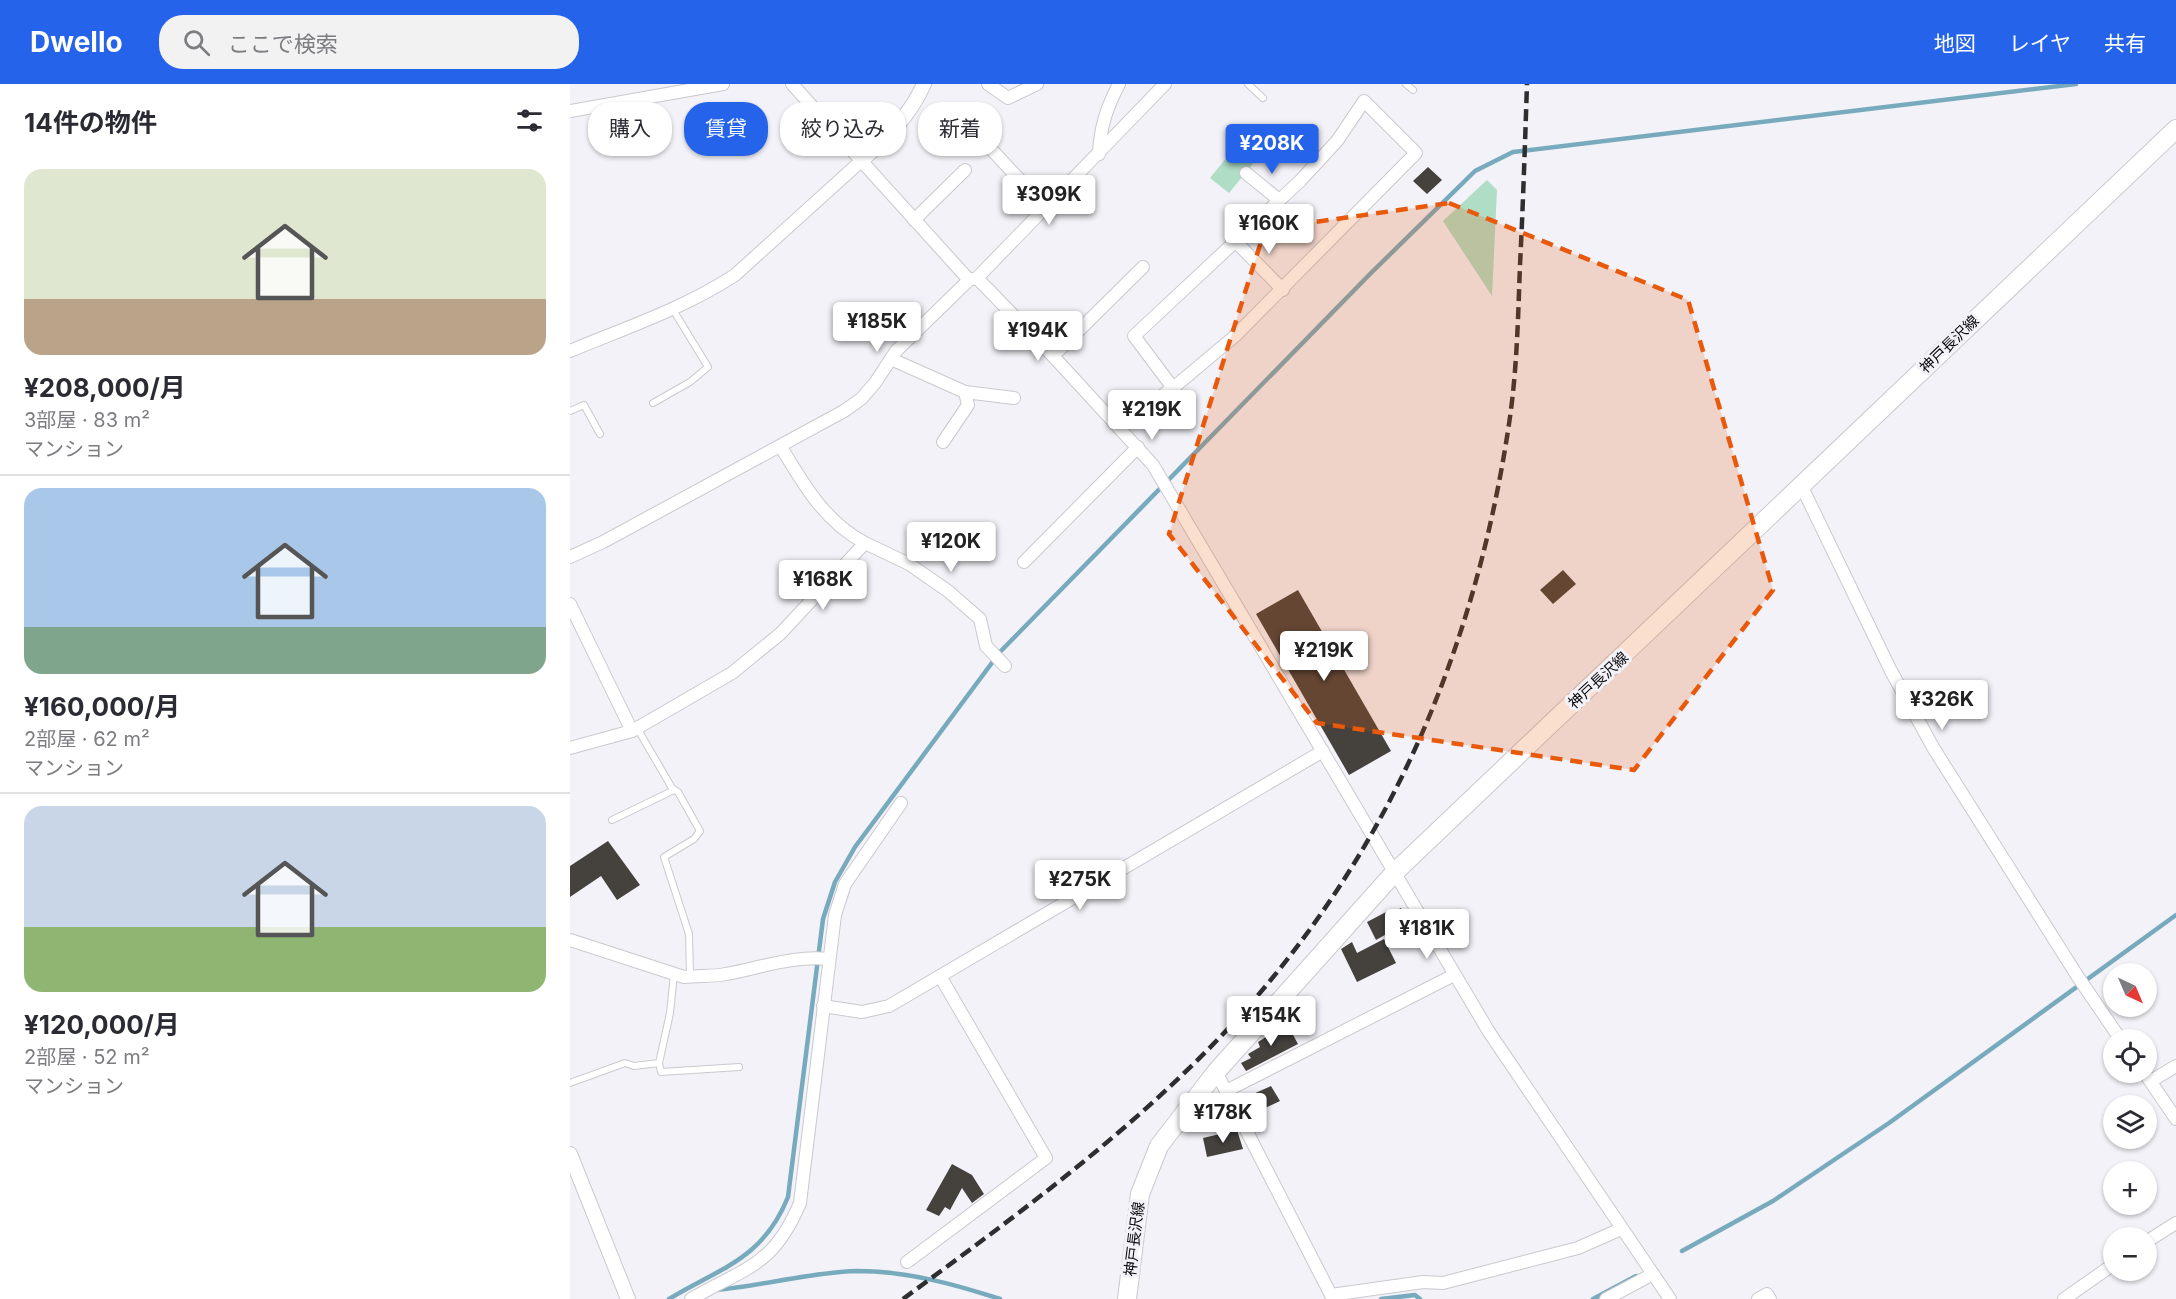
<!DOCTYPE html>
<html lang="ja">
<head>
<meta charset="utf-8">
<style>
	:root { --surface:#fff; --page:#f2f2f3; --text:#2b2b33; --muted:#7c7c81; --line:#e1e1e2; --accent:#2563eb }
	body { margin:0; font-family:Inter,"Noto Sans JP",sans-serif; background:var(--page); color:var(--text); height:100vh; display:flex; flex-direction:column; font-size:22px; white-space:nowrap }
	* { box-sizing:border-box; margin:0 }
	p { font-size:20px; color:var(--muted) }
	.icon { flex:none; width:33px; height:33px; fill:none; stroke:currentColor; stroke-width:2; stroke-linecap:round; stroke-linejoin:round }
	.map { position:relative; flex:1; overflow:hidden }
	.details { display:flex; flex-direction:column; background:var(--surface); width:570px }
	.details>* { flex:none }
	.guide { position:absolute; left:18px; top:18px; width:570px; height:54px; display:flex; gap:12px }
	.needle { width:39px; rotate:136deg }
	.tools { position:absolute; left:1533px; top:879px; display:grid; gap:12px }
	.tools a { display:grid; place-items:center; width:54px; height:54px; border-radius:50%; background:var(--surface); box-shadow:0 2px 4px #0004; font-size:30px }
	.price { position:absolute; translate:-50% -51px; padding:0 14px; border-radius:6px; background:#fff; color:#222; font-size:20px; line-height:39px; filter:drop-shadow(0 2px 3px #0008) }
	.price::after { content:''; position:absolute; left:50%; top:36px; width:18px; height:14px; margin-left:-9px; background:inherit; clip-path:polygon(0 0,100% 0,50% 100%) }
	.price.on { background:var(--accent); color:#fff }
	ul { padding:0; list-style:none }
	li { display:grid; align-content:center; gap:12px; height:318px; padding:0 24px }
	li+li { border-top:2px solid var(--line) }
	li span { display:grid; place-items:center; height:186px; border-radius:18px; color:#555 }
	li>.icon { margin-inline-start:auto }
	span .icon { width:108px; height:108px; fill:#fffc; stroke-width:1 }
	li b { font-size:26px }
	h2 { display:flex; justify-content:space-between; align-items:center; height:72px; padding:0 24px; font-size:26px }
	.chip { padding:0 21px; border-radius:24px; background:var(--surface); box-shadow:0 2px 4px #0004; font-size:21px; line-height:54px }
	.chip.on { background:var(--accent); color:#fff }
	header { display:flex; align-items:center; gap:36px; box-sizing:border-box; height:84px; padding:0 30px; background:var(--accent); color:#fff }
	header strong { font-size:28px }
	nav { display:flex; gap:33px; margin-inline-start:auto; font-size:21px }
	.search { width:420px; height:54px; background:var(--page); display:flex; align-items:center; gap:15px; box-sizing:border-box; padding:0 21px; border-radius:24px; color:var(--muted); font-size:22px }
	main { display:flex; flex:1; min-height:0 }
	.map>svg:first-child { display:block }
</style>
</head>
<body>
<header>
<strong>Dwello</strong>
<div class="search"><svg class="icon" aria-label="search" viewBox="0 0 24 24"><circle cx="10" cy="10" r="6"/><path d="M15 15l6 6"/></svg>ここで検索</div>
<nav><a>地図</a><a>レイヤ</a><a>共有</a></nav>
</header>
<main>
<section class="details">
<h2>14件の物件<svg class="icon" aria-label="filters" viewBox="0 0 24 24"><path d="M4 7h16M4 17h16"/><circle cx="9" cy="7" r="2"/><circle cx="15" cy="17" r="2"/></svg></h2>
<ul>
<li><span style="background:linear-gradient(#dfe7d0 70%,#b9a48a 0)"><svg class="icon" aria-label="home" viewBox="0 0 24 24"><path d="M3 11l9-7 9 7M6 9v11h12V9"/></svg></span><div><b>¥208,000/月</b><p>3部屋 · 83 m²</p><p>マンション</p></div></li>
<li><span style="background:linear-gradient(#a9c7e8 75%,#7fa58c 0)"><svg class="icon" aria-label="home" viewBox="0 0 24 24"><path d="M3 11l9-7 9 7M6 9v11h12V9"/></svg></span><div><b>¥160,000/月</b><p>2部屋 · 62 m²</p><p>マンション</p></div></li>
<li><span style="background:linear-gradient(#c9d6e8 65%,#8fb573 0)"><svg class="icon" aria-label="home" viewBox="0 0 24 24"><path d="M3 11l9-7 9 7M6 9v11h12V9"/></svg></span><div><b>¥120,000/月</b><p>2部屋 · 52 m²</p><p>マンション</p></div></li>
</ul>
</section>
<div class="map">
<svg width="1606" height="1215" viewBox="0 0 1606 1215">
	<rect width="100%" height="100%" fill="#f2f2f8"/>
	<g fill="#afddc6">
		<path d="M675 51 694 66 659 109 640 94Z"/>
		<path d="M917 96 927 106 922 212 873 137Z"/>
	</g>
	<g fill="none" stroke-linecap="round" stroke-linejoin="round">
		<g stroke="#78aabd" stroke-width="4.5">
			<path d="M1112 1167 1203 1117 1319 1039 1606 831"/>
			<path d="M146 1206C191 1202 242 1188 287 1187 336 1187 384 1200 430 1215"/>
			<path d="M99 1215C152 1183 193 1175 218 1113L253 835 265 798 285 763 430 568 800 190 905 87 943 68 1506 0"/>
			<path d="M811 1215 845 1211 850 1215"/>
			<path d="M1023 1215 1066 1192"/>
		</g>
	</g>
	<g fill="#45423e">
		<path d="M858 83 872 96 857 110 843 97Z"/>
		<path d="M993 486 1006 500 983 520 970 506Z"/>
		<path d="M728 506 821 667 779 691 686 530Z"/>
		<path d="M38 757 70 801 47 816 31 792 0 813V782Z"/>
		<path d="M831 824 838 838 806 856 797 838 816 828 818 831Z"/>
		<path d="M814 855 826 879 787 898 771 865 782 858 787 869Z"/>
		<path d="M717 940 728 960 676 987 671 979 681 974 678 970 690 963 688 958Z"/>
		<path d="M701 1002 710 1017 678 1032 670 1016Z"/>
		<path d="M667 1046 673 1065 637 1073 633 1054Z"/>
		<path d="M382 1080 402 1091 414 1110 402 1119 392 1104 380 1126 375 1123 369 1132 356 1126Z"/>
	</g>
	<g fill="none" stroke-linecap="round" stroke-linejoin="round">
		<defs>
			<g id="service">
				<path d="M678 0 693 14"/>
				<path d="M836 0 843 6"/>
				<path d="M83 319 120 298 138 283 102 224"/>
				<path d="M0 327 14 321 30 350"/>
				<path d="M67 644 102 704 108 708 130 747 124 755 94 773 119 850 120 892"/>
				<path d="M42 736 104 706"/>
				<path d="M104 890 100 929 89 979 91 988 169 983"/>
				<path d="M0 999 55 979 64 982 89 979"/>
			</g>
			<g id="minor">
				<path d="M222 0 399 196"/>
				<path d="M418 0 438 14 467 0"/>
				<path d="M0 27 153 0"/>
				<path d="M421 65 476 124"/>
				<path d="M529 70C530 43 537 23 549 0"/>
				<path d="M676 89 709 116"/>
				<path d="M344 136 395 86"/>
				<path d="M665 157 713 206"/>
				<path d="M407 194 483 272 583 381 919 948 1100 1215"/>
				<path d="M0 267C55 244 115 224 165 191L290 78"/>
				<path d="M483 272 573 183"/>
				<path d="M321 275 395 308 444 314"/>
				<path d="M549 342 603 304 665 252 846 69 794 17 767 57 730 97 564 252 603 304"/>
				<path d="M373 358 398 321 395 308"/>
				<path d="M1231 401 1321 587 1364 665 1508 893 1551 956"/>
				<path d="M295 459 339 480 378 507 410 535 416 562 435 582"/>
				<path d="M0 473 33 458 274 327 291 315 305 299 326 267 399 196 407 194 595 0"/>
				<path d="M454 478 568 363"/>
				<path d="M0 520 62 647"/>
				<path d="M0 664 62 647 162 589 210 550 295 459C255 438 234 401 211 363"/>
				<path d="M0 856 114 893C128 891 141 893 156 890 190 884 224 871 259 875"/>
				<path d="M253 922 292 928 319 922 753 667"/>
				<path d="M646 988 656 1007 884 891"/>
				<path d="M1574 988 1606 1035"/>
				<path d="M1581 997 1606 982"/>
				<path d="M656 1007 761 1211 853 1198 873 1199 1008 1164 1051 1145"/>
				<path d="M1576 1158 1606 1139"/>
				<path d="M337 1178 476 1074 370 892"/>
				<path d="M121 1215C176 1183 203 1183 230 1119L265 831 275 800 331 719"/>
				<path d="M1036 1215 1083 1190"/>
				<path d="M1188 1215 1197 1210 1200 1215"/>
				<path d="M1494 1215 1544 1180"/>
			</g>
			<g id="tertiary">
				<path d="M290 78C317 54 339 33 354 0"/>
				<path d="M0 1070 58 1215"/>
			</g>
			<path id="primary" d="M557 1215 570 1110 589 1062 646 988 824 789 1606 45"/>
		</defs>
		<use href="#service" stroke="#c9c9ce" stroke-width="8"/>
		<use href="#minor" stroke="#c9c9ce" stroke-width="14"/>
		<use href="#tertiary" stroke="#c9c9ce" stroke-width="16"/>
		<use href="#primary" stroke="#c9c9ce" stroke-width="20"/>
		<use href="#service" stroke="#fff" stroke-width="6"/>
		<use href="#minor" stroke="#fff" stroke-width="12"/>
		<use href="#tertiary" stroke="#fff" stroke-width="14"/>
		<use href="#primary" stroke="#fff" stroke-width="18"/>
		<path stroke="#2e2e30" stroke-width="4.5" stroke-dasharray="12 6" stroke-linecap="butt" d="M333 1215C428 1145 524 1075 610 993 798 815 901 594 939 340 947 287 948 234 950 181 953 121 955 60 957 0"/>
	</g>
	<path fill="#e8590c" fill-opacity="0.2" stroke="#e8590c" stroke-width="4.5" stroke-dasharray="12 8" stroke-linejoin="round" d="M879 119 1118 216 1203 506 1064 686 747 639 599 450 695 145Z"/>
	<g text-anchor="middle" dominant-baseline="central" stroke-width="6" stroke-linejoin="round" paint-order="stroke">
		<g font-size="15" fill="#0b0b0d" stroke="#f2f2f8">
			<text transform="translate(1379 260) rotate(-44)">神戸長沢線</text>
			<text transform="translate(1028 596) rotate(-43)">神戸長沢線</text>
			<text transform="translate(564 1155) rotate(-83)">神戸長沢線</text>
		</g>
	</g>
</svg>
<div class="tools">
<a><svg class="needle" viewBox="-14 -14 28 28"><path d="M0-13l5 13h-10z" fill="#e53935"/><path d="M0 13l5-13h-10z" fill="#7c7c81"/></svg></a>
<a><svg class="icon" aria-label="locate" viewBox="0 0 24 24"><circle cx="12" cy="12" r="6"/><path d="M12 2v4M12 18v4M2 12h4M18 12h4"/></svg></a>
<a><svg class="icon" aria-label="layers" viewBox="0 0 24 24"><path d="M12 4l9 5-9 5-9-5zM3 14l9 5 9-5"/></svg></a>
<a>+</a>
<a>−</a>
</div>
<b class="price on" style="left:702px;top:91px">¥208K</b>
<b class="price" style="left:479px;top:142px">¥309K</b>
<b class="price" style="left:699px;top:171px">¥160K</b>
<b class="price" style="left:307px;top:269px">¥185K</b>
<b class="price" style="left:468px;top:278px">¥194K</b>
<b class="price" style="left:582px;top:357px">¥219K</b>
<b class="price" style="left:381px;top:489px">¥120K</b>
<b class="price" style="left:253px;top:527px">¥168K</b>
<b class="price" style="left:754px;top:598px">¥219K</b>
<b class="price" style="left:1372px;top:647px">¥326K</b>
<b class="price" style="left:510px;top:827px">¥275K</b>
<b class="price" style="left:857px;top:876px">¥181K</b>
<b class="price" style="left:701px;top:963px">¥154K</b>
<b class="price" style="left:653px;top:1060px">¥178K</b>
<div class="guide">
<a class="chip">購入</a>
<a class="chip on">賃貸</a>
<a class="chip">絞り込み</a>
<a class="chip">新着</a>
</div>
</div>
</main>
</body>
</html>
